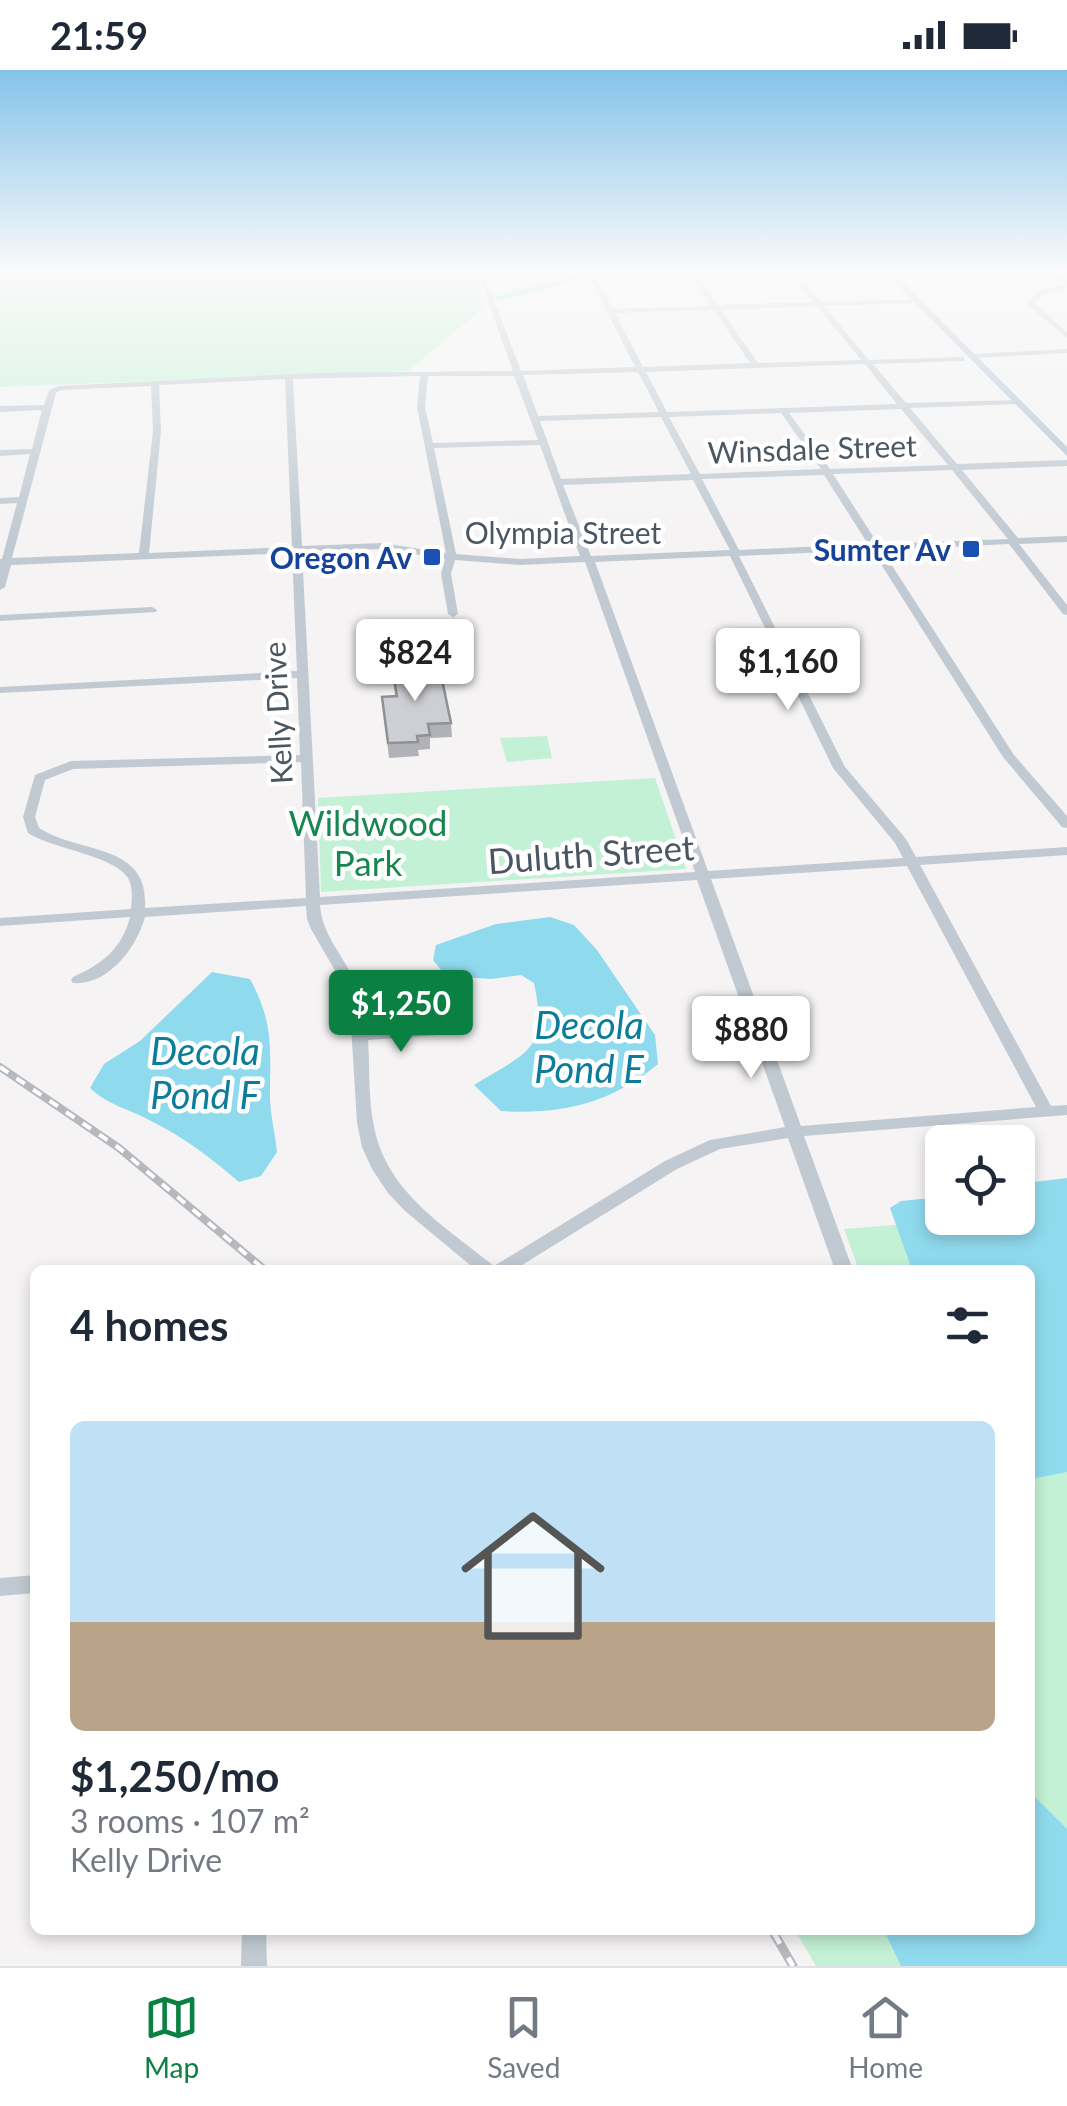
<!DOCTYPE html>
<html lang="en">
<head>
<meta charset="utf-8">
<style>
	:root { --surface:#fff; --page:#f6f6f7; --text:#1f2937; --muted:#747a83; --line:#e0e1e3; --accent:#0b8043 }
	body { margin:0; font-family:Lato,sans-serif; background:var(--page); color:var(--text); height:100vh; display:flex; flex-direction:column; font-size:38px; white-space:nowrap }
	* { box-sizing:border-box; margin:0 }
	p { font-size:32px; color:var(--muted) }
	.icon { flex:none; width:55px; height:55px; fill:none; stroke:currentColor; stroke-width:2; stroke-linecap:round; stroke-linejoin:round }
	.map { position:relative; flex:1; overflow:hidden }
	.side { position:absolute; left:30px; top:1195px; width:1005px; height:670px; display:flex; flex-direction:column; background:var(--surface); border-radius:15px; box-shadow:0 5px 15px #0003 }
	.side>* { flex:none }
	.buttons { position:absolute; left:925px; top:1055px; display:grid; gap:20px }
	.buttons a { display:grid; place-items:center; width:110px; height:110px; border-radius:15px; background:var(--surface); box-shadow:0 5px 15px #0003; font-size:50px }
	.price { position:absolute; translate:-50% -85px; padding:0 22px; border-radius:10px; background:#fff; color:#222; font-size:32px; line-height:65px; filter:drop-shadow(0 2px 5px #0008) }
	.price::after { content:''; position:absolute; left:50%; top:60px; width:30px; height:22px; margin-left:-15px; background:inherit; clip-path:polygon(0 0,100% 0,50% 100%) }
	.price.current { background:var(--accent); color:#fff }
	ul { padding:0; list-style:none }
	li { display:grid; align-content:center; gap:20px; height:530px; padding:0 40px }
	li span { display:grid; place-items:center; height:310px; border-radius:15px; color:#555 }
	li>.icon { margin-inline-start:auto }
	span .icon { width:180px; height:180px; fill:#fffc; stroke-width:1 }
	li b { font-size:42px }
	h2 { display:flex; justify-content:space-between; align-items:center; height:120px; padding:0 40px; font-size:42px }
	.status { display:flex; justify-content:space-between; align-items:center; height:70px; padding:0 50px; background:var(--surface); direction:ltr }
	.status svg { height:28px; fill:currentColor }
	.menu { display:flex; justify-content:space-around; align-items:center; height:140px; border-top:2px solid var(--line); background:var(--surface); font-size:28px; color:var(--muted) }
	.menu a { display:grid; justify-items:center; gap:5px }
	.menu .current { color:var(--accent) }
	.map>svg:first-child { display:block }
</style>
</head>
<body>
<div class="status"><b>21:59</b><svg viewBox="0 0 49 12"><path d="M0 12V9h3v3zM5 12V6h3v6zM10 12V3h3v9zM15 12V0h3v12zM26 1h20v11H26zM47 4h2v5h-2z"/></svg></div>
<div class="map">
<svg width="1067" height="1896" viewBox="0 0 1067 1896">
	<rect width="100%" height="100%" fill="#f5f3f3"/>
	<g fill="#c3f1d5">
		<path d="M0 201H474L486 236 408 301 0 317Z"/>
		<path d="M547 666 552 688 507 692 500 668Z"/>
		<path d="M655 708 686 799 321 822 318 728Z"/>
		<path d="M1067 1141V1896H816L795 1860H1030V1200H859L844 1159Z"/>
	</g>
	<g fill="#90daee">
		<path d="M550 847 574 855 597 880 655 965 658 994C611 1033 562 1045 501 1041L474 1015C526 982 549 983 534 913L521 905 491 909 446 906 433 890 436 875 496 854Z"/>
		<path d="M212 902 250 909C274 953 270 978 270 1026 270 1044 275 1063 277 1082L261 1106 239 1112C211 1088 185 1068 153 1052 130 1039 109 1036 90 1018L104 994 140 971Z"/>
		<path d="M1067 1108V1402L1030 1409V1200H912L890 1138 901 1131 942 1127V1148H1018V1114Z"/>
		<path d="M1030 1722 1067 1759V1896H901L884 1860H1030Z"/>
	</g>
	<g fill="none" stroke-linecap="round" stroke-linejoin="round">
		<path fill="#90daee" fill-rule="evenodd" d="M589 201H609L499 231 493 227Z"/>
		<g fill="#c1cad2" fill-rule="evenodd">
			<path d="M477 201H483L521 301 635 297 590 208 593 206 596 208 613 239 711 236 688 201H694L718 235 813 232 788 201H795L821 232 921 229 918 233 824 236 869 290 964 287V291H961L873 294 906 333 1021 330 1022 332 1018 334 910 338 957 394 1067 390V396L962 400 1018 468 1067 466V472L1019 474 1067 535V545L1063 544 1009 474 882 480 1014 685 1067 746V758L1062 757 1003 687 872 480 739 486 845 697 906 769 916 787 1067 777V785L920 795 1051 1036 1067 1035V1045L804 1066 853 1200H835L788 1068 720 1079 677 1099 514 1200H476L405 1141 388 1123 372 1099 362 1077 357 1053 351 955 345 923 337 904 311 859 307 849 306 836 145 847C137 877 108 916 73 913L71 910 73 907C102 894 122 879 130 847L0 856V848L131 839C132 829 133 817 128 808 115 786 53 779 28 763L23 747 35 705 71 691 300 685 297 608 0 623V617L297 601 292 483 11 495 5 517 0 520V489H2L17 433 0 434V428L19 427 30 384 0 386V380L32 379 42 340 0 342V336L44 335 49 320 59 316 315 303 513 301ZM817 236 861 290 758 293 721 240ZM714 240 750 293 643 297 615 243ZM865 294 897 334 667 342 646 302ZM638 302 659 342 538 346 523 305ZM420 306 417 337 446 483 382 473 302 476 293 309ZM428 306H514L538 370 433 373 425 337ZM285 309 292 477 149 483 161 361 159 315ZM151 316 153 361 139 483 12 488 56 323 61 320ZM901 339 948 395 830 399 789 343ZM781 343 821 399 700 404 669 347ZM661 347 691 404 561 409 540 351ZM540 375 580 486 521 489 456 484 434 378ZM952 400 1008 469 878 474 833 404ZM824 405 868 474 739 480 702 409ZM693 410 730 480 591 486 563 415ZM382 479 445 489 441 504 448 544 453 547 458 544 451 504 455 490 521 495 585 492 695 802 320 827 302 482ZM730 486 833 698 895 773 903 788 708 801 595 492ZM301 692 306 828 145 838C149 772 81 785 39 758L35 747 45 710 73 699ZM907 796 1036 1037 801 1056 711 809ZM697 810 785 1057 710 1070 665 1091 494 1196C446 1157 387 1123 374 1057 368 1028 370 999 368 970L438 965 446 960 438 955 367 961C365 942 361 924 353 907 340 882 322 863 320 835Z"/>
			<path d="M1024 201H1035L1067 209V213Z"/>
			<path d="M1067 214V218L1046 224 1034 233 1067 262V268L1026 233 1040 220Z"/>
			<path d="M1067 279V283L973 288 969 286 973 284Z"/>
			<path d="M152 537 157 540 156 542 0 551V545Z"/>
			<path d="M35 1505V1523L0 1526V1508Z"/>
			<path d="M242 1860H266L267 1896H241Z"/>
		</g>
		<path fill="#b3c2d1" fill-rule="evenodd" d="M883 201H892L1067 377V386Z"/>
		<defs>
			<path id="rail-far1" d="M0 997 119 1078 265 1200"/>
			<path id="rail" d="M772 1860 793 1896"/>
		</defs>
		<use href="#rail-far1" stroke="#b5b8bd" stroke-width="8"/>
		<use href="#rail" stroke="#b5b8bd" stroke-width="9"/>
		<use href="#rail-far1" stroke="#fff" stroke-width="4" stroke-dasharray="10" stroke-linecap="butt"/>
		<use href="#rail" stroke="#fff" stroke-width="5" stroke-dasharray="16" stroke-linecap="butt"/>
	</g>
	<path fill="#b0b2b7" d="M392 598 451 653 452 667 430 668V679L418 680 419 686 389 688 382 627 395 626Z"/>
	<path fill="#cdcfd5" stroke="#909195" stroke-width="2.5" d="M439 595 451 653 428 654 430 665 417 666 418 672 388 673 382 627 397 626 392 598Z"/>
	<linearGradient id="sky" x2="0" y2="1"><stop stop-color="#85c3ea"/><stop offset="0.43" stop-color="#fafafa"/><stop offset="1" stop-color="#fafafa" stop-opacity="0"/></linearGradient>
	<rect width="1067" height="466" fill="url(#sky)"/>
	<g fill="#1a4fb4" stroke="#fff" stroke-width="4">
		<rect x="961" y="469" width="20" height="20" rx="5"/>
		<rect x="422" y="477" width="20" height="20" rx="5"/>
	</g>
	<g text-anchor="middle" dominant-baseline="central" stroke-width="9" stroke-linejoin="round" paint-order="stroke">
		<g font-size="30" fill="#4a5661" stroke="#fff">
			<text transform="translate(812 378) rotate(-2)">Winsdale Street</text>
			<text x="563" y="462">Olympia Street</text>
			<text transform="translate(277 643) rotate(-93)">Kelly Drive</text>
		</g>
		<g font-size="30" font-weight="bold" fill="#164399" stroke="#fff" text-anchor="end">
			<text x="951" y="479">Sumter Av</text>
			<text x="412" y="487">Oregon Av</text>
		</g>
		<g font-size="35" fill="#17864f" stroke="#fff">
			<text x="368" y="752">Wildwood<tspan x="368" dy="40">Park</tspan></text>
		</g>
		<g font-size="35" fill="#4a5661" stroke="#fff">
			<text transform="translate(591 783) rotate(-4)">Duluth Street</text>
		</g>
		<g font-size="38" font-style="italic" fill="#0c7c9b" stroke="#fff">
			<text x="589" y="954">Decola<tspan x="589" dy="44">Pond E</tspan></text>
			<text x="205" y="980">Decola<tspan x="205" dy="44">Pond F</tspan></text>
		</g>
	</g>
</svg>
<div class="buttons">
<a><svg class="icon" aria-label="locate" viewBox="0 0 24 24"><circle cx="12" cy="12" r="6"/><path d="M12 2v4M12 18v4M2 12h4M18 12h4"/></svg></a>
</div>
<b class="price" style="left:415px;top:634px">$824</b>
<b class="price" style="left:788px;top:643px">$1,160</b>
<b class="price current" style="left:401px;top:985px">$1,250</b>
<b class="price" style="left:751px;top:1011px">$880</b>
<section class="side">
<h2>4 homes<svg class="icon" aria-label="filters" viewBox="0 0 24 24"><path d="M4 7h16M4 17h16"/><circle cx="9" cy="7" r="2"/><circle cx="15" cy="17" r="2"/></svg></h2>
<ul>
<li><span style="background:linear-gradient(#bfe0f5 65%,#b9a48a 0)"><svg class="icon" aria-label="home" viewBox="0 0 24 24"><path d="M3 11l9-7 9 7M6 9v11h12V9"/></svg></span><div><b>$1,250/mo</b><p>3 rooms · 107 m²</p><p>Kelly Drive</p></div></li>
</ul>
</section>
</div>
<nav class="menu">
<a class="current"><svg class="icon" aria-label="map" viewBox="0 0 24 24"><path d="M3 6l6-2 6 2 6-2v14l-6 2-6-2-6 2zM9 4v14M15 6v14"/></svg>Map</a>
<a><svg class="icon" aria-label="saved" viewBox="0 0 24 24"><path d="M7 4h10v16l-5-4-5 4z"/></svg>Saved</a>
<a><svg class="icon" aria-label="home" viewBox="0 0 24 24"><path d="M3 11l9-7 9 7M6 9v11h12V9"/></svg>Home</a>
</nav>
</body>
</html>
